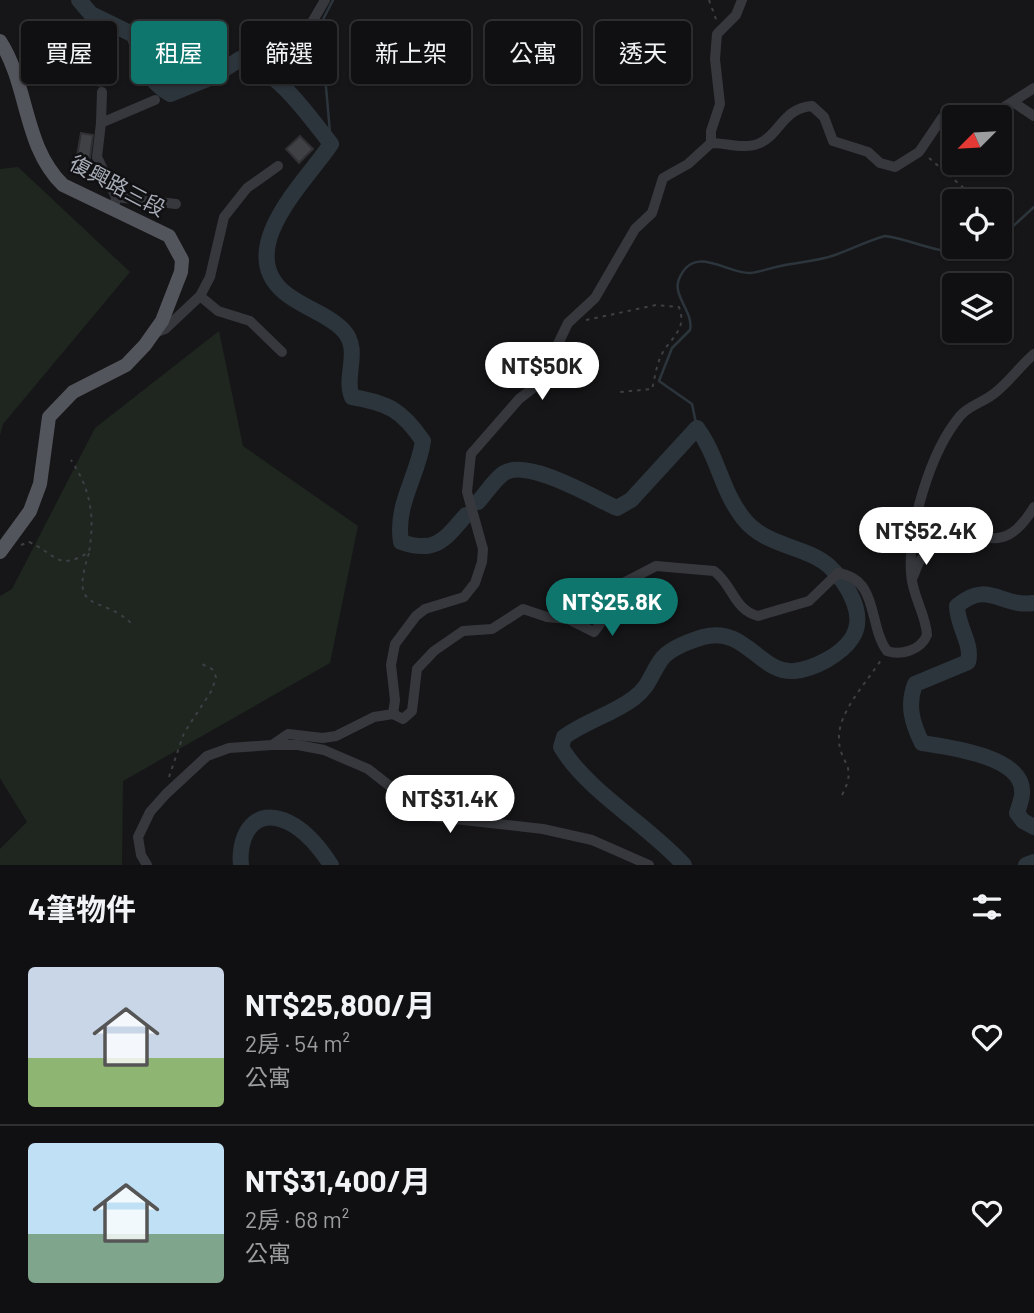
<!DOCTYPE html>
<html lang="zh-TW">
<head>
<meta charset="utf-8">
<style>
	:root { --surface:#101012; --page:#1e1e20; --text:#f1f3f6; --muted:#9c9d9f; --line:#303032; --accent:#0f766e }
	body { margin:0; font-family:Barlow,"Noto Sans TC",sans-serif; background:var(--page); color:var(--text); height:100vh; display:flex; flex-direction:column; font-size:26px; white-space:nowrap }
	* { box-sizing:border-box; margin:0 }
	p { font-size:23px; color:var(--muted) }
	.icon { flex:none; width:38px; height:38px; fill:none; stroke:currentColor; stroke-width:2; stroke-linecap:round; stroke-linejoin:round }
	.map { position:relative; height:865px; overflow:hidden }
	.details { display:flex; flex-direction:column; background:var(--surface); flex:1 }
	.details>* { flex:none }
	.top-card { position:absolute; left:21px; top:21px; width:992px; height:63px; display:flex; gap:14px }
	.needle { width:46px; rotate:246deg }
	.controls { position:absolute; left:942px; top:105px; display:grid; gap:14px }
	.controls a { display:grid; place-items:center; width:70px; height:70px; border-radius:7px; background:var(--surface); box-shadow:0 2px 5px #0004,0 0 0 2px var(--line); font-size:35px }
	.price { position:absolute; translate:-50% -60px; padding:0 16px; border-radius:24px; background:#fff; color:#222; font-size:23px; line-height:46px; filter:drop-shadow(0 2px 4px #0008) }
	.price::after { content:''; position:absolute; left:50%; top:42px; width:21px; height:16px; margin-left:-10px; background:inherit; clip-path:polygon(0 0,100% 0,50% 100%) }
	.price.selected { background:var(--accent); color:#fff }
	ul { padding:0; list-style:none }
	li { display:flex; align-items:center; gap:21px; height:175px; padding:0 28px }
	li+li { border-top:2px solid var(--line) }
	li span { display:grid; place-items:center; flex:none; width:196px; height:140px; border-radius:7px; color:#555 }
	li>.icon { margin-inline-start:auto }
	span .icon { width:84px; height:84px; fill:#fffc; stroke-width:1 }
	li b { font-size:30px }
	h2 { display:flex; justify-content:space-between; align-items:center; height:84px; padding:0 28px; font-size:30px }
	.tag { padding:0 24px; border-radius:7px; background:var(--surface); box-shadow:0 2px 5px #0004,0 0 0 2px var(--line); font-size:24px; line-height:63px }
	.tag.selected { background:var(--accent); color:#fff }
	.map>svg:first-child { display:block }
</style>
</head>
<body>
<div class="map">
<svg width="1034" height="865" viewBox="0 0 1034 865">
	<rect width="100%" height="100%" fill="#161618"/>
	<g fill="#1e261f">
		<path d="M18 167 130 272 3 424 0 435V169Z"/>
		<path d="M219 331 243 446 358 526 330 663 123 781 122 865H0V849L27 822 0 778V596L12 589 95 428Z"/>
	</g>
	<g fill="none" stroke-linecap="round" stroke-linejoin="round">
		<g stroke="#2c353c" stroke-width="2.5">
			<path d="M331 144 326 87 322 77 309 61 307 51 333 0"/>
			<path d="M999 239 1034 207"/>
			<path d="M697 428 692 404 659 381 672 348 690 330C694 312 672 296 679 279 694 243 727 274 750 273 760 272 767 269 776 267 796 262 815 262 835 255 852 249 867 241 885 236 921 241 946 261 984 247"/>
		</g>
		<g stroke="#2c353c" stroke-width="16">
			<path d="M79 0 91 14 134 35C143 61 145 79 170 94L212 77 240 59C279 72 306 112 331 144 307 180 233 249 284 292 301 307 328 314 343 330 362 350 343 376 352 397 388 403 402 410 423 441 418 476 395 504 401 542 436 554 445 539 466 515"/>
			<path d="M478 502C486 493 495 479 504 473 528 458 594 498 617 508L631 500 697 428C718 456 721 490 743 518 766 548 807 545 830 567 847 583 867 615 852 638 841 655 814 669 794 671 760 674 745 625 703 637 690 641 669 648 661 660 651 674 649 687 634 698 613 714 586 721 564 737L561 747C587 791 648 825 684 865"/>
			<path d="M1034 603C1001 608 988 579 957 606 957 626 973 644 968 662L915 684C907 705 912 723 922 743 947 747 1022 756 1022 791 1023 797 1019 806 1017 813L1023 821 1034 827"/>
			<path d="M241 865C238 840 251 808 283 820 303 827 320 848 331 865"/>
			<path d="M1026 865 1034 862"/>
		</g>
	</g>
	<g fill="#404145" stroke="#303034" stroke-width="2">
		<path d="M105 60 107 85 99 86 95 61Z"/>
		<path d="M81 133 93 135 90 158 77 156Z"/>
		<path d="M300 136 313 149 299 163 286 149Z"/>
	</g>
	<g fill="none" stroke-linecap="round" stroke-linejoin="round">
		<g stroke="#3d3f44" stroke-width="2" stroke-dasharray="3.5 5" stroke-linecap="butt">
			<path d="M709 0 717 22"/>
			<path d="M929 158 965 189 973 201"/>
			<path d="M586 320 656 305 679 307C688 331 669 338 661 356 656 366 655 378 652 389L620 392"/>
			<path d="M21 545 29 542C57 554 57 572 89 552 95 517 91 490 71 460"/>
			<path d="M89 553C68 617 102 593 133 625"/>
			<path d="M169 777 184 733 212 690 216 677 212 669 202 664"/>
			<path d="M842 795C859 763 838 764 839 737 839 711 867 682 881 660"/>
		</g>
		<g stroke="#37383d" stroke-width="10">
			<path d="M304 36 325 0"/>
			<path d="M1013 102 1034 116"/>
			<path d="M101 123 102 92"/>
			<path d="M711 143V131L720 104 715 59 717 34 736 15 742 0"/>
			<path d="M116 197 176 204"/>
			<path d="M114 209 116 197 97 157 101 123 155 100"/>
			<path d="M200 296 218 311 250 321 282 352"/>
			<path d="M154 333 165 329 200 296 210 277 224 217 247 188 278 166"/>
			<path d="M913 577 919 562 940 535C979 523 1000 564 1034 507"/>
			<path d="M393 714 403 719 412 711 417 669 434 651 463 631 492 629 523 609 547 617 568 619 594 632 600 624 598 601 606 592 656 566 714 571C733 585 734 610 758 616L809 601 838 573C879 579 868 625 887 651 901 656 921 650 927 635 926 614 912 596 911 573 908 527 930 452 960 416 969 405 985 402 996 392 1010 381 1020 366 1034 354"/>
			<path d="M272 745H298L324 750 368 769 428 816 543 829 592 840 649 865"/>
			<path d="M147 865 141 855 138 837 150 812 166 794 207 756 229 748 272 745 288 734 323 738 336 736 374 717 393 714 395 700 391 665 395 644 416 616 425 609 464 597 475 583 482 562 483 549 467 492 471 454 519 399 550 375 556 348 568 323 595 298 635 229 652 213 663 178 688 164 711 143C727 143 745 150 760 143 780 134 783 108 812 106L824 117 833 141 868 152 880 163 895 167 919 152 942 118 954 110 1001 109 1034 88"/>
		</g>
		<path stroke="#53555c" stroke-width="14" d="M0 41C29 86 23 146 63 185L169 236 182 260 181 272 162 321 145 345 126 365 73 392 49 417 40 484 30 511 0 552"/>
	</g>
	<g text-anchor="middle" dominant-baseline="central" stroke-width="5" stroke-linejoin="round" paint-order="stroke">
		<g font-size="21" fill="#a8adb8" stroke="#111113">
			<text transform="translate(118 185) rotate(28)">復興路三段</text>
		</g>
	</g>
</svg>
<div class="controls">
<a><svg class="needle" viewBox="-14 -14 28 28"><path d="M0-13l5 13h-10z" fill="#e53935"/><path d="M0 13l5-13h-10z" fill="#9c9d9f"/></svg></a>
<a><svg class="icon" aria-label="locate" viewBox="0 0 24 24"><circle cx="12" cy="12" r="6"/><path d="M12 2v4M12 18v4M2 12h4M18 12h4"/></svg></a>
<a><svg class="icon" aria-label="layers" viewBox="0 0 24 24"><path d="M12 4l9 5-9 5-9-5zM3 14l9 5 9-5"/></svg></a>
</div>
<b class="price" style="left:542px;top:402px">NT$50K</b>
<b class="price" style="left:926px;top:567px">NT$52.4K</b>
<b class="price selected" style="left:612px;top:638px">NT$25.8K</b>
<b class="price" style="left:450px;top:835px">NT$31.4K</b>
<div class="top-card">
<a class="tag">買屋</a>
<a class="tag selected">租屋</a>
<a class="tag">篩選</a>
<a class="tag">新上架</a>
<a class="tag">公寓</a>
<a class="tag">透天</a>
</div>
</div>
<section class="details">
<h2>4筆物件<svg class="icon" aria-label="filters" viewBox="0 0 24 24"><path d="M4 7h16M4 17h16"/><circle cx="9" cy="7" r="2"/><circle cx="15" cy="17" r="2"/></svg></h2>
<ul>
<li><span style="background:linear-gradient(#c9d6e8 65%,#8fb573 0)"><svg class="icon" aria-label="home" viewBox="0 0 24 24"><path d="M3 11l9-7 9 7M6 9v11h12V9"/></svg></span><div><b>NT$25,800/月</b><p>2房 · 54 m²</p><p>公寓</p></div><svg class="icon" aria-label="heart" viewBox="0 0 24 24"><path d="M12 20l-8-8c-3-5 5-10 8-4 3-6 11-1 8 4z"/></svg></li>
<li><span style="background:linear-gradient(#bfe0f5 65%,#7fa58c 0)"><svg class="icon" aria-label="home" viewBox="0 0 24 24"><path d="M3 11l9-7 9 7M6 9v11h12V9"/></svg></span><div><b>NT$31,400/月</b><p>2房 · 68 m²</p><p>公寓</p></div><svg class="icon" aria-label="heart" viewBox="0 0 24 24"><path d="M12 20l-8-8c-3-5 5-10 8-4 3-6 11-1 8 4z"/></svg></li>
</ul>
</section>
</body>
</html>
